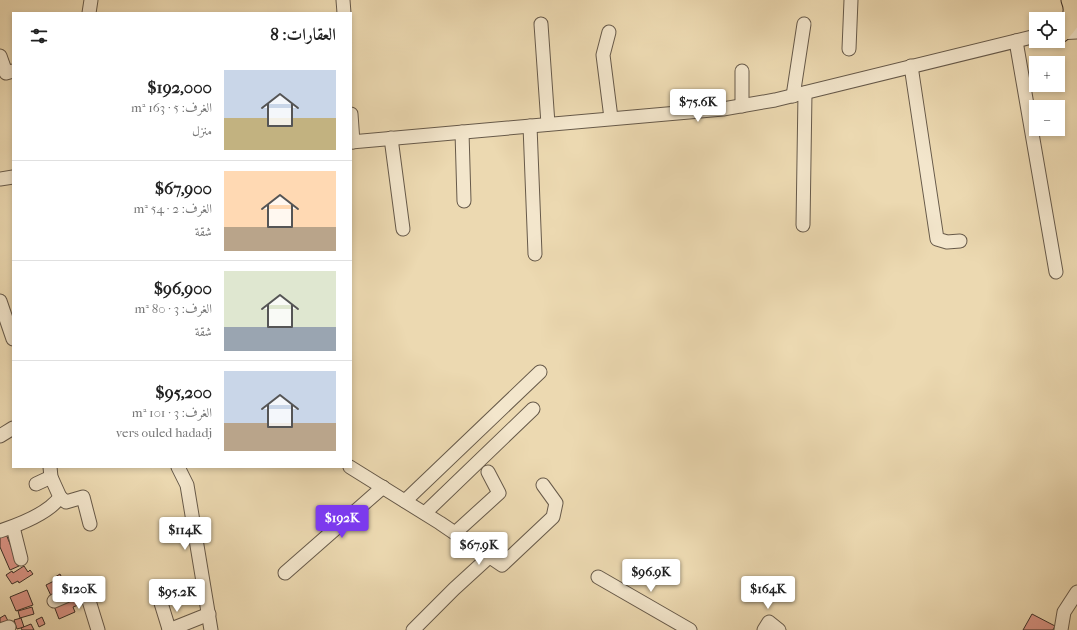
<!DOCTYPE html>
<html lang="ar">
<head>
<meta charset="utf-8">
<style>
	:root { --surface:#fff; --page:#f2f2f2; --text:#222; --muted:#767676; --line:#e0e0e0; --accent:#7c3aed }
	body { margin:0; font-family:"IM FELL French Canon",Amiri,serif; background:var(--page); color:var(--text); direction:rtl; height:100vh; display:flex; flex-direction:column; font-size:15px; white-space:nowrap }
	* { box-sizing:border-box; margin:0 }
	p { font-size:13px; color:var(--muted) }
	.icon { flex:none; width:22px; height:22px; fill:none; stroke:currentColor; stroke-width:2; stroke-linecap:round; stroke-linejoin:round }
	.map { position:relative; flex:1; overflow:hidden; direction:ltr }
	.sheet { position:absolute; left:12px; top:12px; width:340px; height:456px; display:flex; flex-direction:column; background:var(--surface); border-radius:0px; box-shadow:0 2px 6px #0003; direction:rtl }
	.sheet>* { flex:none }
	.tools { position:absolute; left:1029px; top:12px; display:grid; gap:8px }
	.tools a { display:grid; place-items:center; width:36px; height:36px; border-radius:0px; background:var(--surface); box-shadow:0 2px 6px #0003; font-size:20px }
	.price { position:absolute; translate:-50% -34px; padding:0 9px; border-radius:4px; background:#fff; color:#222; font-size:13px; line-height:26px; filter:drop-shadow(0 1px 2px #0008) }
	.price::after { content:''; position:absolute; left:50%; top:24px; width:12px; height:9px; margin-left:-6px; background:inherit; clip-path:polygon(0 0,100% 0,50% 100%) }
	.price.active { background:var(--accent); color:#fff }
	ul { padding:0; list-style:none }
	li { display:flex; align-items:center; gap:12px; height:100px; padding:0 16px }
	li+li { border-top:1px solid var(--line) }
	li span { display:grid; place-items:center; flex:none; width:112px; height:80px; border-radius:0px; color:#555 }
	li>.icon { margin-inline-start:auto }
	span .icon { width:48px; height:48px; fill:#fffc; stroke-width:1 }
	li b { font-size:17px }
	h2 { display:flex; justify-content:space-between; align-items:center; height:48px; padding:0 16px; font-size:17px }
	.map>svg:first-child { display:block }
</style>
</head>
<body>
<div class="map">
<svg width="1077" height="630" viewBox="0 0 1077 630">
	<rect width="100%" height="100%" fill="#ecd9b1"/>
	<filter id="stains"><feTurbulence type="fractalNoise" baseFrequency=".005" numOctaves="4"/><feColorMatrix values="0 0 0 0 .2 0 0 0 0 .09 0 0 0 0 .02 0 0 0 .5 -.17"/></filter>
	<radialGradient id="worn" r=".72"><stop offset=".6" stop-color="#630" stop-opacity="0"/><stop offset="1" stop-color="#630" stop-opacity=".3"/></radialGradient>
	<g fill="#dc9587" stroke="#3b2f28">
		<path d="M6 534 19 566 10 570 0 547V536Z"/>
		<path d="M24 566 28 572 30 570 33 574 19 583 18 581 12 584 6 575 12 571 13 573Z"/>
		<path d="M60 574 64 582 74 577 79 588 53 600 46 585 56 580 55 577Z"/>
		<path d="M27 590 33 605 16 611 10 597Z"/>
		<path d="M78 597 81 604 73 607 75 612 59 619 54 606Z"/>
		<path d="M32 607 34 614 20 618 18 611Z"/>
		<path d="M1032 614 1055 626 1053 630H1023Z"/>
		<path d="M5 615 8 621 0 626V618Z"/>
		<path d="M42 617 45 624 39 627 36 620Z"/>
		<path d="M21 618 24 627 17 629 14 620Z"/>
		<path d="M31 624 34 630H22L21 628Z"/>
	</g>
	<g fill="none" stroke-linecap="round" stroke-linejoin="round">
		<defs>
			<g id="minor">
				<path d="M343 0 344 13"/>
				<path d="M89 13 91 0"/>
				<path d="M541 24 548 124"/>
				<path d="M609 32 603 55 611 118"/>
				<path d="M1058 33 1077 32"/>
				<path d="M1016 41 1056 272"/>
				<path d="M849 49 851 0"/>
				<path d="M0 56 6 73 13 71"/>
				<path d="M911 66 937 239 947 242 960 241"/>
				<path d="M793 96 804 24"/>
				<path d="M742 106V71"/>
				<path d="M351 114 353 142"/>
				<path d="M530 126 535 254"/>
				<path d="M462 132 464 201"/>
				<path d="M391 138 403 229"/>
				<path d="M351 142 723 109 775 100 1036 36"/>
				<path d="M0 179 13 177"/>
				<path d="M803 225 805 93"/>
				<path d="M0 301 13 339"/>
				<path d="M0 436 13 428"/>
				<path d="M178 467 187 485 211 630"/>
				<path d="M350 467 440 523 502 565 553 517 556 503 543 485"/>
				<path d="M36 484 51 477"/>
				<path d="M60 497 66 502 83 497 90 524"/>
				<path d="M405 501 540 372"/>
				<path d="M425 513 533 409"/>
				<path d="M13 527 21 559"/>
				<path d="M0 531C18 525 49 513 60 497L51 477 50 467"/>
				<path d="M455 533 499 493 488 472"/>
				<path d="M285 573 383 487"/>
				<path d="M598 577 690 630"/>
				<path d="M54 601 82 589 86 591 98 630"/>
				<path d="M161 603 169 629"/>
				<path d="M0 630 9 627"/>
				<path d="M169 630 209 614"/>
				<path d="M413 630 454 589 489 557"/>
				<path d="M764 630 769 622 779 630"/>
				<path d="M1061 630 1064 612 1077 592"/>
			</g>
			<path id="highway" d="M1060 33C1070 23 1077 14 1071 0"/>
		</defs>
		<use href="#minor" stroke="#675a4a" stroke-width="15"/>
		<use href="#highway" stroke="#3b2f28" stroke-width="21"/>
		<use href="#minor" stroke="#f3e6cc" stroke-width="13"/>
		<use href="#highway" stroke="#ecd9b1" stroke-width="19"/>
	</g>
	<rect width="100%" height="100%" filter="url(#stains)"/>
	<rect width="100%" height="100%" fill="url(#worn)"/>
</svg>
<div class="tools">
<a><svg class="icon" aria-label="locate" viewBox="0 0 24 24"><circle cx="12" cy="12" r="6"/><path d="M12 2v4M12 18v4M2 12h4M18 12h4"/></svg></a>
<a>+</a>
<a>−</a>
</div>
<b class="price" style="left:698px;top:123px">$75.6K</b>
<b class="price active" style="left:342px;top:539px">$192K</b>
<b class="price" style="left:185px;top:551px">$114K</b>
<b class="price" style="left:479px;top:566px">$67.9K</b>
<b class="price" style="left:651px;top:593px">$96.9K</b>
<b class="price" style="left:79px;top:610px">$120K</b>
<b class="price" style="left:768px;top:610px">$164K</b>
<b class="price" style="left:177px;top:613px">$95.2K</b>
<section class="sheet">
<h2>العقارات: 8<svg class="icon" aria-label="filters" viewBox="0 0 24 24"><path d="M4 7h16M4 17h16"/><circle cx="9" cy="7" r="2"/><circle cx="15" cy="17" r="2"/></svg></h2>
<ul>
<li><span style="background:linear-gradient(#c9d6e8 60%,#c2b280 0)"><svg class="icon" aria-label="home" viewBox="0 0 24 24"><path d="M3 11l9-7 9 7M6 9v11h12V9"/></svg></span><div><b>$192,000</b><p>الغرف: 5 · 163 m²</p><p>منزل</p></div></li>
<li><span style="background:linear-gradient(#ffd9b3 70%,#b9a48a 0)"><svg class="icon" aria-label="home" viewBox="0 0 24 24"><path d="M3 11l9-7 9 7M6 9v11h12V9"/></svg></span><div><b>$67,900</b><p>الغرف: 2 · 54 m²</p><p>شقة</p></div></li>
<li><span style="background:linear-gradient(#dfe7d0 70%,#9aa5b1 0)"><svg class="icon" aria-label="home" viewBox="0 0 24 24"><path d="M3 11l9-7 9 7M6 9v11h12V9"/></svg></span><div><b>$96,900</b><p>الغرف: 3 · 80 m²</p><p>شقة</p></div></li>
<li><span style="background:linear-gradient(#c9d6e8 65%,#b9a48a 0)"><svg class="icon" aria-label="home" viewBox="0 0 24 24"><path d="M3 11l9-7 9 7M6 9v11h12V9"/></svg></span><div><b>$95,200</b><p>الغرف: 3 · 101 m²</p><p>vers ouled hadadj</p></div></li>
</ul>
</section>
</div>
</body>
</html>
